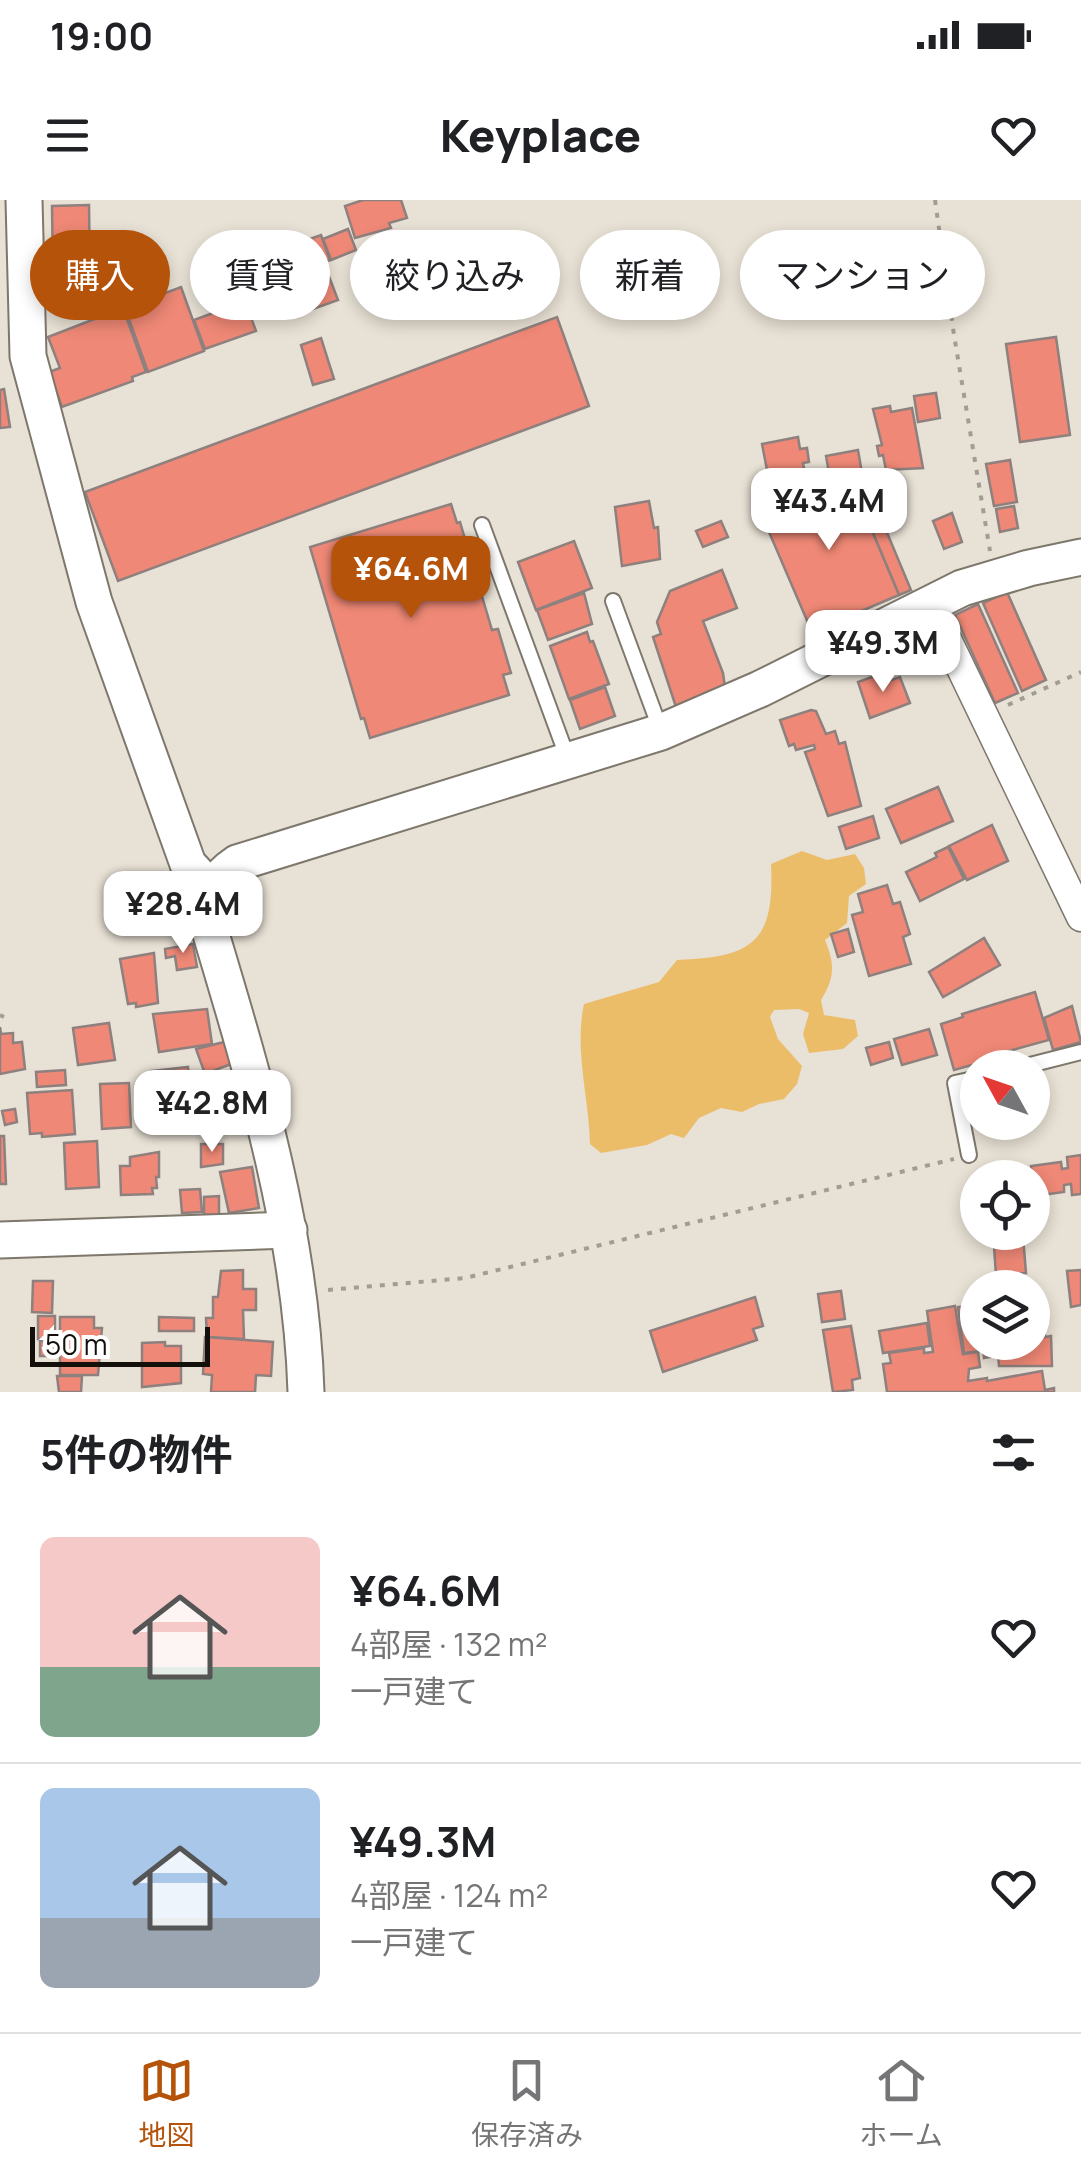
<!DOCTYPE html>
<html lang="ja">
<head>
<meta charset="utf-8">
<style>
	:root { --surface:#fff; --page:#f6f6f6; --text:#202124; --muted:#757577; --line:#e0e0e0; --accent:#b45309 }
	body { margin:0; font-family:Manrope,"Noto Sans JP",sans-serif; background:var(--page); color:var(--text); height:100vh; display:flex; flex-direction:column; font-size:38px; white-space:nowrap }
	* { box-sizing:border-box; margin:0 }
	p { font-size:32px; color:var(--muted) }
	.icon { flex:none; width:55px; height:55px; fill:none; stroke:currentColor; stroke-width:2; stroke-linecap:round; stroke-linejoin:round }
	.map { position:relative; height:1192px; overflow:hidden }
	.details { display:flex; flex-direction:column; background:var(--surface); flex:1 }
	.details>* { flex:none }
	.hud { position:absolute; left:30px; top:30px; width:1022px; height:90px; display:flex; gap:20px }
	.needle { width:65px; rotate:310deg }
	.controls { position:absolute; left:960px; top:850px; display:grid; gap:20px }
	.controls a { display:grid; place-items:center; width:90px; height:90px; border-radius:50%; background:var(--surface); box-shadow:0 5px 15px #0003; font-size:50px }
	.scale { position:absolute; left:30px; bottom:25px; width:180px; box-sizing:border-box; padding-left:10px; border:5px solid #13100c; border-top:0; font-size:28px; line-height:35px; white-space:nowrap; color:#13100c; -webkit-text-stroke:8px #fff; paint-order:stroke }
	.price { position:absolute; translate:-50% -85px; padding:0 22px; border-radius:20px; background:#fff; color:#222; font-size:32px; line-height:65px; filter:drop-shadow(0 2px 5px #0008) }
	.price::after { content:''; position:absolute; left:50%; top:60px; width:30px; height:22px; margin-left:-15px; background:inherit; clip-path:polygon(0 0,100% 0,50% 100%) }
	.price.on { background:var(--accent); color:#fff }
	ul { padding:0; list-style:none }
	li { display:flex; align-items:center; gap:30px; height:250px; padding:0 40px }
	li+li { border-top:2px solid var(--line) }
	li span { display:grid; place-items:center; flex:none; width:280px; height:200px; border-radius:15px; color:#555 }
	li>.icon { margin-inline-start:auto }
	span .icon { width:120px; height:120px; fill:#fffc; stroke-width:1 }
	li b { font-size:42px }
	h2 { display:flex; justify-content:space-between; align-items:center; height:120px; padding:0 40px; font-size:42px }
	.tag { padding:0 35px; border-radius:45px; background:var(--surface); box-shadow:0 5px 15px #0003; font-size:35px; line-height:90px }
	.tag.on { background:var(--accent); color:#fff }
	.status { display:flex; justify-content:space-between; align-items:center; height:70px; padding:0 50px; background:var(--surface); direction:ltr }
	.status svg { height:28px; fill:currentColor }
	header { display:flex; justify-content:space-between; align-items:center; height:130px; padding:0 40px; background:var(--surface); font-size:45px; font-weight:800 }
	.tabs { display:flex; justify-content:space-around; align-items:center; height:140px; border-top:2px solid var(--line); background:var(--surface); font-size:28px; color:var(--muted) }
	.tabs a { display:grid; justify-items:center; gap:5px }
	.tabs .on { color:var(--accent) }
	.map>svg:first-child { display:block }
</style>
</head>
<body>
<div class="status"><b>19:00</b><svg viewBox="0 0 49 12"><path d="M0 12V9h3v3zM5 12V6h3v6zM10 12V3h3v9zM15 12V0h3v12zM26 1h20v11H26zM47 4h2v5h-2z"/></svg></div>
<header><svg class="icon" aria-label="menu" viewBox="0 0 24 24"><path d="M4 6h16M4 12h16M4 18h16"/></svg>Keyplace<svg class="icon" aria-label="heart" viewBox="0 0 24 24"><path d="M12 20l-8-8c-3-5 5-10 8-4 3-6 11-1 8 4z"/></svg></header>
<div class="map">
<svg width="1081" height="1192" viewBox="0 0 1081 1192">
	<rect width="100%" height="100%" fill="#e8e1d5"/>
	<path fill="#ecbd69" d="M802 651 827 660 855 654 864 668 866 684 849 696 847 723 825 740C835 765 835 777 821 800L824 815 855 820 858 836 843 849 809 853 803 834 809 813 799 809 774 810 770 817 778 839 802 866 797 884 784 899 759 904 742 912 721 908 699 918 684 938 671 934 647 945 601 953 590 944C589 897 574 850 584 804L659 782 677 760C751 757 775 744 771 664Z"/>
	<g fill="#ef8876" stroke="#8e807e" stroke-width="2.5">
		<path d="M363 0H401L407 18 389 23 391 28 355 38 345 6Z"/>
		<path d="M89 5 90 74 53 75 52 6Z"/>
		<path d="M348 29 356 50 331 60 323 39Z"/>
		<path d="M321 35 330 60 320 64 307 40Z"/>
		<path d="M325 66 338 100 302 113 289 80Z"/>
		<path d="M181 87 204 151 148 172 125 108Z"/>
		<path d="M240 103 243 114 249 112 256 131 205 149 194 120Z"/>
		<path d="M123 108 146 172 132 177 133 181 62 207 49 172 60 168 48 137Z"/>
		<path d="M557 117 589 206 118 381 85 292Z"/>
		<path d="M1056 137 1070 235 1020 242 1006 144Z"/>
		<path d="M321 138 334 179 313 185 301 145Z"/>
		<path d="M4 189 10 227 0 228V190Z"/>
		<path d="M936 193 940 218 918 222 914 196Z"/>
		<path d="M890 206 891 212 912 208 923 268 886 270 883 255 879 256 877 246 882 245 873 209Z"/>
		<path d="M798 237 800 249 807 248 809 262 803 263 808 289 772 296 762 244Z"/>
		<path d="M858 250 862 273 830 279 826 256Z"/>
		<path d="M1010 260 1017 302 994 306 986 264Z"/>
		<path d="M863 275 911 390 899 395 851 281Z"/>
		<path d="M851 281 899 395 812 432 757 304Z"/>
		<path d="M649 301 654 328 658 327 660 359 622 366 615 307Z"/>
		<path d="M451 304 457 323 460 322 492 430 498 429 511 473 503 475 509 495 370 538 364 518 361 519 310 347Z"/>
		<path d="M1014 306 1018 328 1000 332 996 309Z"/>
		<path d="M952 313 962 342 944 349 933 321Z"/>
		<path d="M721 321 728 337 703 347 696 331Z"/>
		<path d="M574 341 592 388 536 410 518 362Z"/>
		<path d="M722 370 737 408 703 421 723 473 725 487 676 507 653 437 661 434 657 422 670 391Z"/>
		<path d="M1007 392 1046 480 1022 491 983 403Z"/>
		<path d="M584 393 592 424 548 440 537 410Z"/>
		<path d="M978 404 1018 493 995 503 955 415Z"/>
		<path d="M587 432 590 442 593 441 609 484 569 499 550 446Z"/>
		<path d="M883 473 886 482 900 477 910 503 870 518 858 482Z"/>
		<path d="M605 487 615 516 580 529 570 500Z"/>
		<path d="M811 510 816 511 826 534 835 531 839 544 845 542 861 606 828 616 805 552 815 549 814 545 796 550 794 544 789 546 780 520Z"/>
		<path d="M938 587 953 621 901 643 886 609Z"/>
		<path d="M873 616 879 638 846 649 839 627Z"/>
		<path d="M992 625 1008 661 967 680 949 646Z"/>
		<path d="M948 647 964 679 920 701 906 672 937 657 935 653Z"/>
		<path d="M887 685 893 704 900 702 910 734 903 737 911 764 869 776 852 715 863 712 858 694Z"/>
		<path d="M848 729 854 752 838 757 831 734Z"/>
		<path d="M984 738 1000 765 943 797 929 772Z"/>
		<path d="M193 744 197 767 177 770 175 756 166 758 165 749Z"/>
		<path d="M154 753 158 803 136 807V803L128 804 120 759Z"/>
		<path d="M1035 792 1049 840 1009 851 1012 860 986 868H980L979 863 954 870 941 824 963 817 962 814Z"/>
		<path d="M1072 806 1081 842 1053 850 1044 818Z"/>
		<path d="M207 809 212 844 159 852 153 814Z"/>
		<path d="M109 823 115 860 78 865 73 828Z"/>
		<path d="M0 827 1 834 13 833V843L22 842 25 869 0 874Z"/>
		<path d="M929 829 937 855 902 865 894 839Z"/>
		<path d="M228 841 234 863 205 874 196 849Z"/>
		<path d="M889 842 893 858 871 865 866 848Z"/>
		<path d="M188 867 190 892H183L187 930 151 933 149 905H154L151 871Z"/>
		<path d="M65 870 66 885 37 887 36 872Z"/>
		<path d="M129 883 131 927 102 929 100 884Z"/>
		<path d="M72 890 75 934 42 937V933L30 934 27 893Z"/>
		<path d="M15 909 17 922 5 925 2 911Z"/>
		<path d="M0 936H4L6 984H0Z"/>
		<path d="M97 941 99 987 66 989 64 943Z"/>
		<path d="M201 944H223V964L201 967Z"/>
		<path d="M159 952V977H156L157 988H152L153 994 121 995 120 966H130V957Z"/>
		<path d="M1081 955V994L1072 995 1071 984 1064 985V992L1034 996 1031 966 1061 962 1062 969 1068 968 1067 957Z"/>
		<path d="M252 967 259 1008 229 1013 220 972Z"/>
		<path d="M200 989 202 1012 182 1013 180 990Z"/>
		<path d="M219 996V1015H204V997Z"/>
		<path d="M993 1032H1031L1023 1036 1026 1073 996 1075Z"/>
		<path d="M243 1070V1089H256V1110H243L244 1139 207 1137 206 1118H213V1097H218L221 1071Z"/>
		<path d="M1081 1070V1105L1071 1107 1067 1071Z"/>
		<path d="M33 1081H53L52 1113 32 1112Z"/>
		<path d="M841 1091 845 1119 822 1122 818 1094Z"/>
		<path d="M755 1097 763 1126 753 1129 757 1140 663 1172 650 1131Z"/>
		<path d="M1043 1104 1045 1137 1051 1136 1052 1166H999L997 1142H1032V1105Z"/>
		<path d="M976 1105 978 1142H980L981 1151 964 1153 958 1107Z"/>
		<path d="M955 1106 963 1154 978 1152 980 1167 969 1169 968 1181 987 1178V1181L1042 1171 1045 1190 1054 1188V1192H887L883 1164 891 1163 889 1153 924 1148V1153L933 1152 927 1111Z"/>
		<path d="M38 1116H55V1140L38 1139Z"/>
		<path d="M60 1117H94V1128H102L98 1175H60Z"/>
		<path d="M159 1117 194 1118V1131H159Z"/>
		<path d="M927 1123 930 1146 883 1153 879 1131Z"/>
		<path d="M851 1126 860 1178 852 1180 853 1190 833 1192 823 1130Z"/>
		<path d="M205 1137 273 1142 271 1176 256 1175 255 1192H211L212 1175 203 1174Z"/>
		<path d="M40 1141H54L53 1156H40Z"/>
		<path d="M165 1142V1146H181V1183L142 1187V1143Z"/>
		<path d="M982 1142H993L995 1156 984 1158Z"/>
		<path d="M57 1176H82L81 1192H59Z"/>
	</g>
	<g fill="none" stroke-linecap="round" stroke-linejoin="round">
		<defs>
			<g id="service">
				<path d="M482 325 568 559"/>
				<path d="M613 401 661 531"/>
				<path d="M1018 868 1081 852"/>
				<path d="M969 955 955 883 978 878"/>
			</g>
			<path id="minor" d="M929 402 1081 717"/>
			<g id="tertiary">
				<path d="M24 0 28 156 94 402 188 664 211 689"/>
				<path d="M0 1040 289 1030"/>
				<path d="M306 1192C301 1031 254 878 208 724 206 696 213 679 237 663L661 532 760 489 962 388 1029 368 1081 357"/>
			</g>
		</defs>
		<use href="#service" stroke="#7d776c" stroke-width="18"/>
		<use href="#minor" stroke="#7d776c" stroke-width="31"/>
		<use href="#tertiary" stroke="#7d776c" stroke-width="39"/>
		<g stroke="#a29c93" stroke-width="4" stroke-dasharray="5 8" stroke-linecap="butt">
			<path d="M935 0 954 135 990 351"/>
			<path d="M1008 505 1081 472"/>
			<path d="M0 815 4 817"/>
			<path d="M328 1090 465 1078 954 959"/>
		</g>
		<use href="#service" stroke="#fff" stroke-width="14"/>
		<use href="#minor" stroke="#fff" stroke-width="28"/>
		<use href="#tertiary" stroke="#fff" stroke-width="35"/>
	</g>
</svg>
<div class="controls">
<a><svg class="needle" viewBox="-14 -14 28 28"><path d="M0-13l5 13h-10z" fill="#e53935"/><path d="M0 13l5-13h-10z" fill="#757577"/></svg></a>
<a><svg class="icon" aria-label="locate" viewBox="0 0 24 24"><circle cx="12" cy="12" r="6"/><path d="M12 2v4M12 18v4M2 12h4M18 12h4"/></svg></a>
<a><svg class="icon" aria-label="layers" viewBox="0 0 24 24"><path d="M12 4l9 5-9 5-9-5zM3 14l9 5 9-5"/></svg></a>
</div>
<div class="scale">50 m</div>
<b class="price" style="left:829px;top:353px">¥43.4M</b>
<b class="price on" style="left:411px;top:421px">¥64.6M</b>
<b class="price" style="left:883px;top:495px">¥49.3M</b>
<b class="price" style="left:183px;top:756px">¥28.4M</b>
<b class="price" style="left:212px;top:955px">¥42.8M</b>
<div class="hud">
<a class="tag on">購入</a>
<a class="tag">賃貸</a>
<a class="tag">絞り込み</a>
<a class="tag">新着</a>
<a class="tag">マンション</a>
</div>
</div>
<section class="details">
<h2>5件の物件<svg class="icon" aria-label="filters" viewBox="0 0 24 24"><path d="M4 7h16M4 17h16"/><circle cx="9" cy="7" r="2"/><circle cx="15" cy="17" r="2"/></svg></h2>
<ul>
<li><span style="background:linear-gradient(#f6c9c9 65%,#7fa58c 0)"><svg class="icon" aria-label="home" viewBox="0 0 24 24"><path d="M3 11l9-7 9 7M6 9v11h12V9"/></svg></span><div><b>¥64.6M</b><p>4部屋 · 132 m²</p><p>一戸建て</p></div><svg class="icon" aria-label="heart" viewBox="0 0 24 24"><path d="M12 20l-8-8c-3-5 5-10 8-4 3-6 11-1 8 4z"/></svg></li>
<li><span style="background:linear-gradient(#a9c7e8 65%,#9aa5b1 0)"><svg class="icon" aria-label="home" viewBox="0 0 24 24"><path d="M3 11l9-7 9 7M6 9v11h12V9"/></svg></span><div><b>¥49.3M</b><p>4部屋 · 124 m²</p><p>一戸建て</p></div><svg class="icon" aria-label="heart" viewBox="0 0 24 24"><path d="M12 20l-8-8c-3-5 5-10 8-4 3-6 11-1 8 4z"/></svg></li>
</ul>
</section>
<nav class="tabs">
<a class="on"><svg class="icon" aria-label="map" viewBox="0 0 24 24"><path d="M3 6l6-2 6 2 6-2v14l-6 2-6-2-6 2zM9 4v14M15 6v14"/></svg>地図</a>
<a><svg class="icon" aria-label="saved" viewBox="0 0 24 24"><path d="M7 4h10v16l-5-4-5 4z"/></svg>保存済み</a>
<a><svg class="icon" aria-label="home" viewBox="0 0 24 24"><path d="M3 11l9-7 9 7M6 9v11h12V9"/></svg>ホーム</a>
</nav>
</body>
</html>
